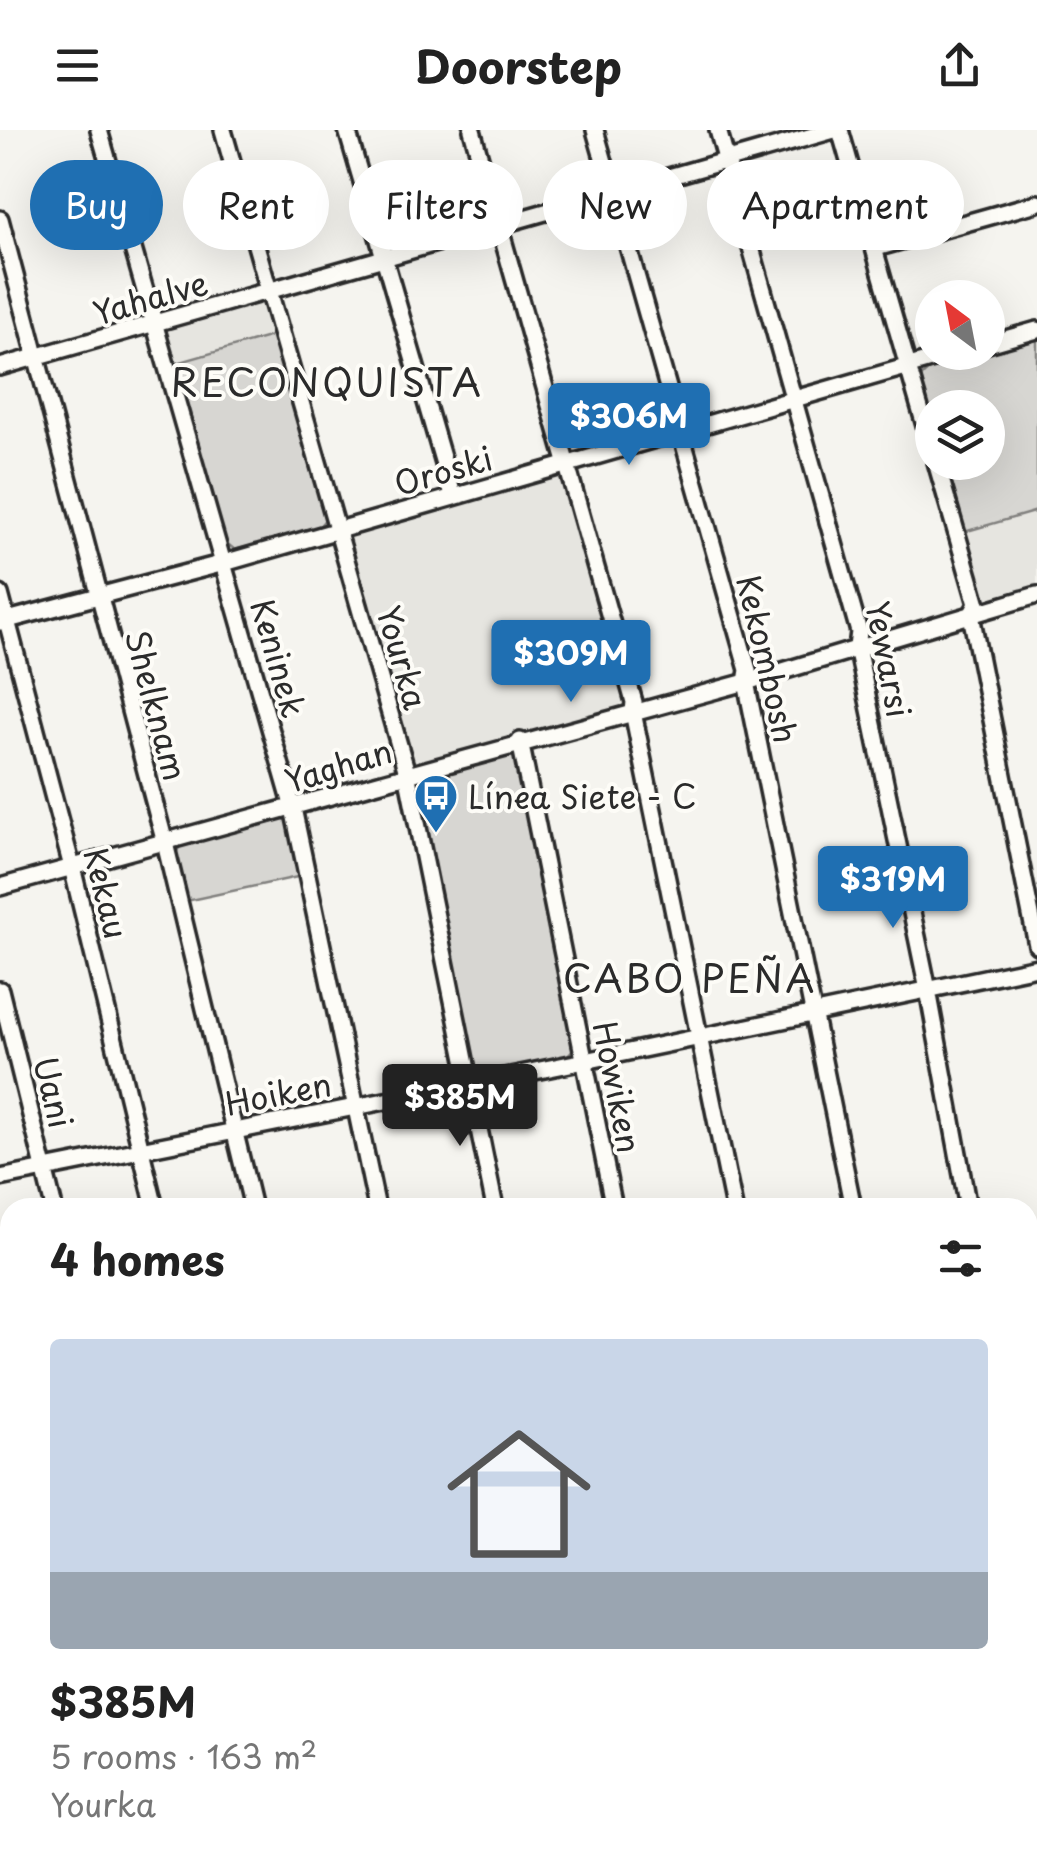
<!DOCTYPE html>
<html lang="en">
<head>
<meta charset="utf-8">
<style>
	:root { --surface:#fff; --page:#f2f2f2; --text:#222; --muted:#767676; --line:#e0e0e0; --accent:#1f6fb2 }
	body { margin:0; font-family:"Playpen Sans",sans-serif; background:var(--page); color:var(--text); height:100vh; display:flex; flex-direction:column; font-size:38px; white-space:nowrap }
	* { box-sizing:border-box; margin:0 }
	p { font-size:32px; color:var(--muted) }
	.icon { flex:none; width:55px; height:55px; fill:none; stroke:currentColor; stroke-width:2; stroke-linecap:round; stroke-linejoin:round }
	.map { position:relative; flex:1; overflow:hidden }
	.panel { position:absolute; left:0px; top:1068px; width:1038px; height:672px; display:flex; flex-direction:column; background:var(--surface); border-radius:30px 30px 0 0; box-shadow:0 10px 40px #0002 }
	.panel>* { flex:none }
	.hud { position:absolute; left:30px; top:30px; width:978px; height:90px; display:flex; gap:20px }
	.needle { width:65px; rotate:328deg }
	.buttons { position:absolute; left:915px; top:150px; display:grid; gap:20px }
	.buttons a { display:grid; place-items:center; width:90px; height:90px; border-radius:50%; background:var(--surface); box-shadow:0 10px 40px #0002; font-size:50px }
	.price { position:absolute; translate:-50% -85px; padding:0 22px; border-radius:10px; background:var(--accent); color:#fff; font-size:32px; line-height:65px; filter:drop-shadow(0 2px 5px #0008) }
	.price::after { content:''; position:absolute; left:50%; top:60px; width:30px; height:22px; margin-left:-15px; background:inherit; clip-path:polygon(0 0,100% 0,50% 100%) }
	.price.current { background:#222; color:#fff }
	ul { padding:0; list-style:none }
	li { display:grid; align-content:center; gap:20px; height:530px; padding:0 50px }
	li+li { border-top:2px solid var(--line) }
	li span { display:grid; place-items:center; height:310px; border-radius:10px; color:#555 }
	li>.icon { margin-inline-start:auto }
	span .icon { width:180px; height:180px; fill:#fffc; stroke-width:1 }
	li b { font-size:42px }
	h2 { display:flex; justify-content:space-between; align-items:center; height:120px; padding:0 50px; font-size:42px }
	.chip { padding:0 35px; border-radius:45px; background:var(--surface); box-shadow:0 10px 40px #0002; font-size:35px; line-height:90px }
	.chip.current { background:var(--accent); color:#fff }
	header { display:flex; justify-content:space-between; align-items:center; height:130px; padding:0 50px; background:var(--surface); font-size:45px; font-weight:700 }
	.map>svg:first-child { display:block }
</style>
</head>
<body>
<header><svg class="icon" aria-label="menu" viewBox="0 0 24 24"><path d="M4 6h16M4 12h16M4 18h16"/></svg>Doorstep<svg class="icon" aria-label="share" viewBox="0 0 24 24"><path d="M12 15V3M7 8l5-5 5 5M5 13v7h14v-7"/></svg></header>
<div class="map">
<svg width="1037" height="1739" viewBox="0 0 1037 1739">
	<rect width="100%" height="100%" fill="#f5f4ef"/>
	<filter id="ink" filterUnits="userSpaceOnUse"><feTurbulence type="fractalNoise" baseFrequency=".01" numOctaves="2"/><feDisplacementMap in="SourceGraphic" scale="20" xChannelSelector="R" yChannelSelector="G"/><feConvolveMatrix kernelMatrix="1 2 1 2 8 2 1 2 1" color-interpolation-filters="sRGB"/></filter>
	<g filter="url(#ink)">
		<g fill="#e6e5e0">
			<path d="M258 172 266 177 275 205 173 234 166 204 170 196Z"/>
			<path d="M551 346 564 351 626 567 624 572 616 578 425 632 415 631 409 623 349 416 350 407 353 403Z"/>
			<path d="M1037 381V457L997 469 986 467 979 458 964 402Z"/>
		</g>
		<g fill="#d7d6d2" stroke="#81807e" stroke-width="2.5">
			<path d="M275 205 327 387 318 398 235 420 224 411 173 234Z"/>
			<path d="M1037 206V381L964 402 944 333 988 332V278H932V291L921 247 933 236Z"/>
			<path d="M509 624 517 629 575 917 566 927 484 944 473 935 419 656 424 647Z"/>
			<path d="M282 688 291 693 302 746 186 771 175 725 180 716Z"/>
		</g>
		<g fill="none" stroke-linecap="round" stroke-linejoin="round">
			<defs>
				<g id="minor">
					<path d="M99 0 293 678 377 1078"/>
					<path d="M223 0 407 643 495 1078"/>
					<path d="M347 0 453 365"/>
					<path d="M472 0 634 572 633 582 734 1078"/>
					<path d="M595 0 748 540 746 552 853 1078"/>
					<path d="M718 0 859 502 857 517 928 860 968 1078"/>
					<path d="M840 0 932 320"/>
					<path d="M0 89 165 713 253 1078"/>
					<path d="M876 118 1037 73"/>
					<path d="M988 214 1037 200"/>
					<path d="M0 237 834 0"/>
					<path d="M936 332 977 474 971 485 1037 815"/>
					<path d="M0 464 72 737 155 1078"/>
					<path d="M0 492 224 433 958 222"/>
					<path d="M520 611 614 1078"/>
					<path d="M0 757 746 552 1037 465"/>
					<path d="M0 860 54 1078"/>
					<path d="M0 1048 585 931 1037 837"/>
					<path d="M1028 1103 1037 1101"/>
					<path d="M0 1260 10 1299"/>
					<path d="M1028 1260 1037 1308"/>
					<path d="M0 1315 10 1313"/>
					<path d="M0 1460 10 1457"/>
					<path d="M0 1584 10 1582"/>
					<path d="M1028 1659 1037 1657"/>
					<path d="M0 1709 10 1707"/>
					<path d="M213 1730 215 1739"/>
					<path d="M413 1730 415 1739"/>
					<path d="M642 1730 645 1739"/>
					<path d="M891 1730 893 1739"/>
					<path d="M0 1733 1 1739"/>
					<path d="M575 1739 621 1730"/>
				</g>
			</defs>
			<use href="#minor" stroke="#2b2b2b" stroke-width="22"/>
			<use href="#minor" stroke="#fdfcf7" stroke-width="15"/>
		</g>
	</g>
	<defs>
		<symbol id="bus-pin" viewBox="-11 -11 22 30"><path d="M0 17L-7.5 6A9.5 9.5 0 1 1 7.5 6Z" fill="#1f6fb2" stroke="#fdfcf7"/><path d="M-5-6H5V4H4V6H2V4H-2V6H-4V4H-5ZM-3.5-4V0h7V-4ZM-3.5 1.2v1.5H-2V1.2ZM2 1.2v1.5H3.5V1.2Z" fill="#fff"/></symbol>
	</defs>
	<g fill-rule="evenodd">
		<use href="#bus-pin" x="411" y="641" width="50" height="68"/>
	</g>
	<g text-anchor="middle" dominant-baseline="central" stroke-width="8" stroke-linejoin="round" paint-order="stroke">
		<g font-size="32" fill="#2b2b2b" stroke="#fdfcf7">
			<text transform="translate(150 167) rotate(-16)">Yahalve</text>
			<text transform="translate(443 340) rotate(-16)">Oroski</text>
			<text transform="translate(403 527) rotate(74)">Yourka</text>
			<text transform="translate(279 528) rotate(74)">Keninek</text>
			<text transform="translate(768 529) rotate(77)">Kekombosh</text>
			<text transform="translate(889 529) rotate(79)">Yewarsi</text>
			<text transform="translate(157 575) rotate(75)">Shelknam</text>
			<text transform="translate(338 635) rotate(-17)">Yaghan</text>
			<text transform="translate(107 763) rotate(76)">Kekau</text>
			<text transform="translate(618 957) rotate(79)">Howiken</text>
			<text transform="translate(54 962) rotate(76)">Uani</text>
			<text transform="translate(278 963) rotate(-11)">Hoiken</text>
		</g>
		<g font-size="32" fill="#2b2b2b" stroke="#fdfcf7" text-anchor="start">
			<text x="468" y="666">Línea Siete - C</text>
		</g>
		<g font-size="38" letter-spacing="2.5" fill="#2b2b2b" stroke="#fdfcf7">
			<text x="327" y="251">RECONQUISTA</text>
			<text x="690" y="847">CABO PEÑA</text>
		</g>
	</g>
</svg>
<div class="buttons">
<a><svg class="needle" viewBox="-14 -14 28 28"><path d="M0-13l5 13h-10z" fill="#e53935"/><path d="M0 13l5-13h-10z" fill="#767676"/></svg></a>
<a><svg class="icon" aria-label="layers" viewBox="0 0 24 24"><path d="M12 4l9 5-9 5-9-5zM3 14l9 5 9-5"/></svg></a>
</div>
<b class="price" style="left:629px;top:338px">$306M</b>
<b class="price" style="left:571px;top:575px">$309M</b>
<b class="price" style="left:893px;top:801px">$319M</b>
<b class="price current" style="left:460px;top:1019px">$385M</b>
<div class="hud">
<a class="chip current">Buy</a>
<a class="chip">Rent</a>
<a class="chip">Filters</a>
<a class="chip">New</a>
<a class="chip">Apartment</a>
</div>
<section class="panel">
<h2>4 homes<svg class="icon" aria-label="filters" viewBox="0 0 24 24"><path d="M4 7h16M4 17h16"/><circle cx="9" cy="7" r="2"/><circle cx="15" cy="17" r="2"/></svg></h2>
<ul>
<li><span style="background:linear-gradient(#c9d6e8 75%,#9aa5b1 0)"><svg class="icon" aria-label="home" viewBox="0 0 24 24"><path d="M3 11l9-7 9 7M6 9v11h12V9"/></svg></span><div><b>$385M</b><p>5 rooms · 163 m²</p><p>Yourka</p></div></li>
</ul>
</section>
</div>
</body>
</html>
